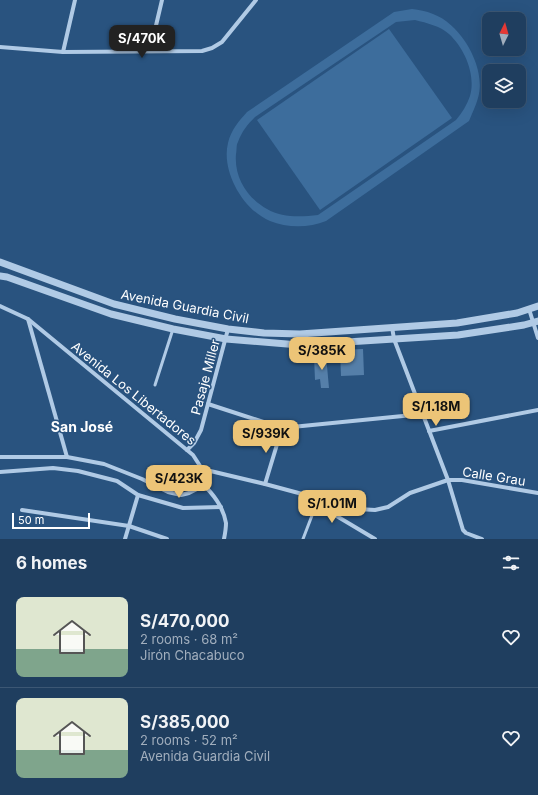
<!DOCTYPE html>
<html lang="en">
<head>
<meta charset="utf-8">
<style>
	:root { --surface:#1f3e5f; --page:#274565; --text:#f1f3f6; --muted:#a1aebd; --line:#3c5774; --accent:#ecc477 }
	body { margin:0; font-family:Inter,sans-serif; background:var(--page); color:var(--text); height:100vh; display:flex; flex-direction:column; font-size:15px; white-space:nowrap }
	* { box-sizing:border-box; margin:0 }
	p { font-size:13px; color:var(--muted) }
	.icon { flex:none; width:22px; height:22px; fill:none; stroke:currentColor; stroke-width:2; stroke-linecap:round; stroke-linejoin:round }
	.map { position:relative; height:539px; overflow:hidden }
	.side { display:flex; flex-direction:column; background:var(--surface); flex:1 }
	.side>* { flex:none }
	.needle { width:26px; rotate:5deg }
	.controls { position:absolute; left:482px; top:12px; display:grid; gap:8px }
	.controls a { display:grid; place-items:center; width:44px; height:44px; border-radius:8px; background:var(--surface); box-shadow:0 4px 16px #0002,0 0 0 1px var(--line); font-size:20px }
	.scale { position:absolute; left:12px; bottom:10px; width:78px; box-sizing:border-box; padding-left:4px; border:2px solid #fff; border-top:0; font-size:11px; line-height:14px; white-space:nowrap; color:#fff; -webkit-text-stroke:3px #29537f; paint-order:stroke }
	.price { position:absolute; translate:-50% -34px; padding:0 9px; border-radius:8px; background:var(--accent); color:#111; font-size:13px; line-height:26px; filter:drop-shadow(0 1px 2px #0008) }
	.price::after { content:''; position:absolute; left:50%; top:24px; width:12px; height:9px; margin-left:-6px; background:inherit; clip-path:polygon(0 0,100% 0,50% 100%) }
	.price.active { background:#222; color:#fff }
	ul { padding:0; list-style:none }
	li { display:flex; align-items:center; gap:12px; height:100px; padding:0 16px }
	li+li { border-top:1px solid var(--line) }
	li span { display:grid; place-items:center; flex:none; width:112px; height:80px; border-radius:8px; color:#555 }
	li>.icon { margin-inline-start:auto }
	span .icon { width:48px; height:48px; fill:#fffc; stroke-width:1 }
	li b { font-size:17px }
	h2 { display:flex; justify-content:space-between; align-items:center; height:48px; padding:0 16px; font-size:17px }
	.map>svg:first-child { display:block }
</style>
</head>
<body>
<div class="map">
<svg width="538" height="539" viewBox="0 0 538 539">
	<rect width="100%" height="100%" fill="#29537f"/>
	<g fill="#3d6d9c" fill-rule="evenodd">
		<path d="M412 9C419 10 426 11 433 14 461 24 487 68 478 98 476 106 472 113 469 121L326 221C309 228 287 228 270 221 243 210 221 171 228 143 231 130 239 121 247 112L394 12ZM415 20C427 23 440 26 449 34 465 49 476 75 470 96 467 105 462 113 456 120L318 215C301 217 282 218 267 209 247 198 234 177 236 154 237 150 236 145 238 142 242 131 248 124 255 117L396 22Z"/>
		<path d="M389 29 452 118 320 210 257 120Z"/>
	</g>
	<g fill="#557fa9">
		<path d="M363 349 364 375 341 376 340 350Z"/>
		<path d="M326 355 329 388H321L320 379 315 380 314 356Z"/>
	</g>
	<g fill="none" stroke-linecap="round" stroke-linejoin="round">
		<g stroke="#b0cae5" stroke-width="3">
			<path d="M155 385 173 329"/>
			<path d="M303 539 316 505"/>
		</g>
		<g stroke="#b0cae5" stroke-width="4">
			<path d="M0 47 63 52 202 51 212 48 222 42 256 0"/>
			<path d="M150 51 162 0"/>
			<path d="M63 52 75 0"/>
			<path d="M0 306 28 319 193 455 202 469 201 482 197 489 189 493 181 495 168 492 142 479 104 464 67 457H0"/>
			<path d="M529 309 538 338"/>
			<path d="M28 319 67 457"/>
			<path d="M392 327 394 339 448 480 463 530 466 533 482 539"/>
			<path d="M208 404 282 428 423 414"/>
			<path d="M429 431 538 410"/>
			<path d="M187 450 194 443 201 430 228 329"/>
			<path d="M202 469 265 484 358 509 375 510 388 507 410 493 448 480H462L538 493"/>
			<path d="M0 472 53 468 78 471 117 481 138 495 125 539"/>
			<path d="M201 482C213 494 223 506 226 523 226 528 225 534 224 539"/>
			<path d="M265 484 282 428"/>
			<path d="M138 495 183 508 221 507"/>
			<path d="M303 496 375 539"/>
			<path d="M22 510 129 526 167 539"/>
		</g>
		<g stroke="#b0cae5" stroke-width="7">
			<path d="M0 262 114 304 175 319 228 329 264 333 300 334 457 323 517 313 538 306"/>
			<path d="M0 276 7 277 111 314 173 329 226 339 299 345 458 335 524 325 538 321"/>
		</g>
	</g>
	<g text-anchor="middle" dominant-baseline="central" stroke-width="3" stroke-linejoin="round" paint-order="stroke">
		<g font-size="13" fill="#fff" stroke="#29537f">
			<text transform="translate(185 306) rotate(11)">Avenida Guardia Civil</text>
			<text transform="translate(205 377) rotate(-75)">Pasaje Miller</text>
			<text transform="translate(134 393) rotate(39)">Avenida Los Libertadores</text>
			<text transform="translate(494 476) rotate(9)">Calle Grau</text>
		</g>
		<g font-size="14" font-weight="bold" fill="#fff" stroke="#29537f">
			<text x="82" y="426">San José</text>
		</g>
	</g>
</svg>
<div class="controls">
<a><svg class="needle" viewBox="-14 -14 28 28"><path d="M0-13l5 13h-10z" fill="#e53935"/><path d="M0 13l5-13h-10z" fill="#a1aebd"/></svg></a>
<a><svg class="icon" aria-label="layers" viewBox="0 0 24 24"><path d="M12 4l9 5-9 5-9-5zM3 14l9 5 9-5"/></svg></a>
</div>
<div class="scale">50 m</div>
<b class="price active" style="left:142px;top:59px">S/470K</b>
<b class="price" style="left:322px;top:371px">S/385K</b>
<b class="price" style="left:436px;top:427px">S/1.18M</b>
<b class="price" style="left:266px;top:454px">S/939K</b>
<b class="price" style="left:179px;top:499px">S/423K</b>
<b class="price" style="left:332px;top:524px">S/1.01M</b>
</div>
<section class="side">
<h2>6 homes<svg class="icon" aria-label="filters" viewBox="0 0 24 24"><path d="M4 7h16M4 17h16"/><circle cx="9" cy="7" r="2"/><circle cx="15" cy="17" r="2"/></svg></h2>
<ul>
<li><span style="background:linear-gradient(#dfe7d0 65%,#7fa58c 0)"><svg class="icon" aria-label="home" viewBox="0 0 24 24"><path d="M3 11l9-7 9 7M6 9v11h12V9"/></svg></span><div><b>S/470,000</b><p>2 rooms · 68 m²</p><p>Jirón Chacabuco</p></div><svg class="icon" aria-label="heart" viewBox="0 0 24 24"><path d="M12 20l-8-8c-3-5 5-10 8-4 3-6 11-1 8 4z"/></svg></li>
<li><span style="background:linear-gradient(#dfe7d0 65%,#7fa58c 0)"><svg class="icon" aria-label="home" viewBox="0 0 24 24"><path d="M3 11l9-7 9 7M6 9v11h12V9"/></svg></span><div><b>S/385,000</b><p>2 rooms · 52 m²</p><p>Avenida Guardia Civil</p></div><svg class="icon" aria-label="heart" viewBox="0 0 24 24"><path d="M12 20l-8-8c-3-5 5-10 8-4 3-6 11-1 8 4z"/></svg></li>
</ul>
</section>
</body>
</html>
